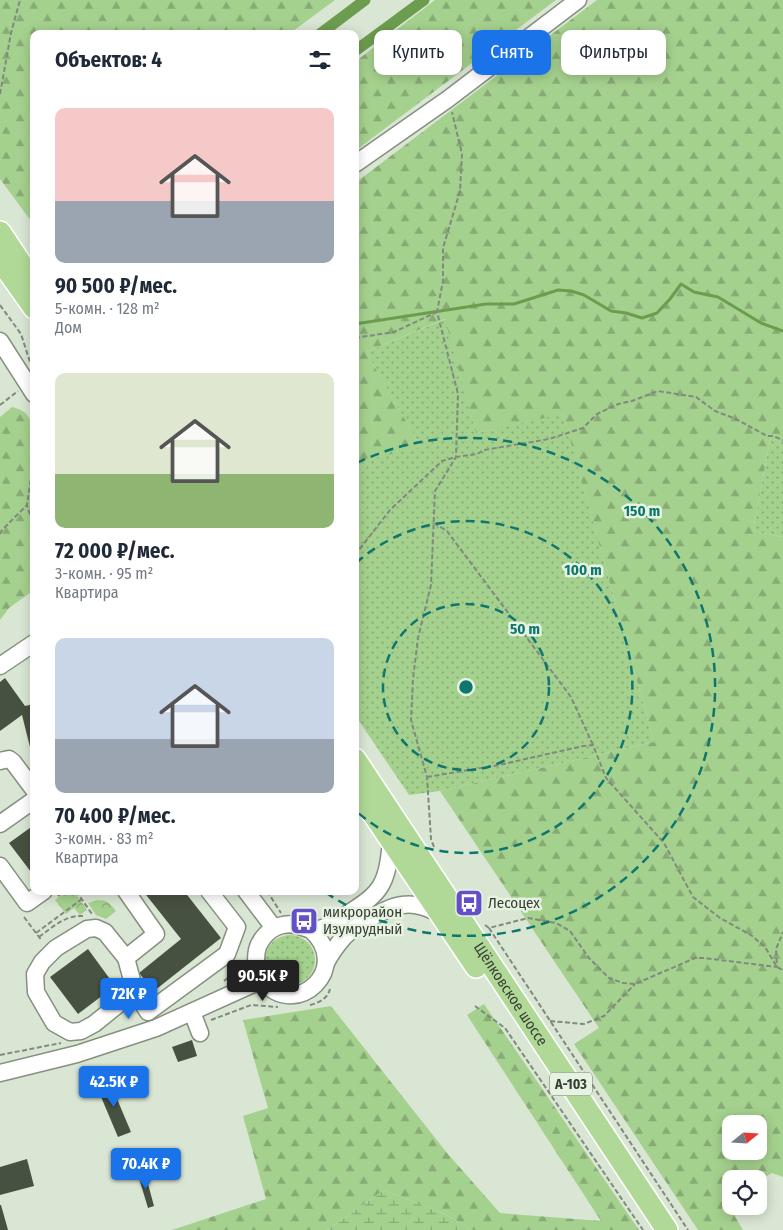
<!DOCTYPE html>
<html lang="ru">
<head>
<meta charset="utf-8">
<style>
	:root { --surface:#fff; --page:#f6f6f7; --text:#1f2937; --muted:#747a83; --accent:#1a73e8 }
	body { margin:0; font-family:"Fira Sans Condensed",sans-serif; background:var(--page); color:var(--text); height:100vh; display:flex; flex-direction:column; font-size:19px; white-space:nowrap }
	* { box-sizing:border-box; margin:0 }
	p { font-size:16px; color:var(--muted) }
	.icon { flex:none; width:28px; height:28px; fill:none; stroke:currentColor; stroke-width:2; stroke-linecap:round; stroke-linejoin:round }
	.map { position:relative; flex:1; overflow:hidden }
	.side { position:absolute; left:30px; top:30px; width:329px; height:865px; display:flex; flex-direction:column; background:var(--surface); border-radius:10px; box-shadow:0 2px 12px #0003 }
	.side>* { flex:none }
	.banner { position:absolute; left:374px; top:30px; width:334px; height:45px; display:flex; gap:10px }
	.needle { width:32px; rotate:72deg }
	.tools { position:absolute; left:722px; top:1115px; display:grid; gap:10px }
	.tools a { display:grid; place-items:center; width:45px; height:45px; border-radius:10px; background:var(--surface); box-shadow:0 2px 12px #0003; font-size:25px }
	.price { position:absolute; translate:-50% -42px; padding:0 11px; border-radius:5px; background:var(--accent); color:#fff; font-size:16px; line-height:32px; filter:drop-shadow(0 1px 2px #0008) }
	.price::after { content:''; position:absolute; left:50%; top:30px; width:15px; height:11px; margin-left:-8px; background:inherit; clip-path:polygon(0 0,100% 0,50% 100%) }
	.price.active { background:#222; color:#fff }
	ul { padding:0; list-style:none }
	li { display:grid; align-content:center; gap:10px; height:265px; padding:0 25px }
	li span { display:grid; place-items:center; height:155px; border-radius:10px; color:#555 }
	li>.icon { margin-inline-start:auto }
	span .icon { width:90px; height:90px; fill:#fffc; stroke-width:1 }
	li b { font-size:21px }
	h2 { display:flex; justify-content:space-between; align-items:center; height:60px; padding:0 25px; font-size:21px }
	.tag { padding:0 18px; border-radius:10px; background:var(--surface); box-shadow:0 2px 12px #0003; font-size:18px; line-height:45px }
	.tag.active { background:var(--accent); color:#fff }
	.map>svg:first-child { display:block }
</style>
</head>
<body>
<div class="map">
<svg width="783" height="1230" viewBox="0 0 783 1230">
	<defs>
		<pattern id="grass-dots" width="8" height="8" patternUnits="userSpaceOnUse" patternTransform="scale(1.25)"><rect width="8" height="8" fill="#a5d18e"/><path d="M2 2h.1M6 6h.1" fill="none" stroke="#87ab75" stroke-width="1.8" stroke-linecap="round"/></pattern>
		<pattern id="forest-firs" width="22" height="20" patternUnits="userSpaceOnUse" patternTransform="scale(1.25)"><rect width="22" height="20" fill="#a5d18e"/><path d="M5 1l3.5 6h-7zM16 11l3.5 6h-7z" fill="#87ab75"/></pattern>
		<pattern id="wetland-marsh" width="20" height="14" patternUnits="userSpaceOnUse" patternTransform="scale(1.25)"><rect width="20" height="14" fill="#a5d18e"/><path d="M1 5h8M5 5V1M11 12h8M15 12V8" fill="none" stroke="#87ab75"/></pattern>
		<pattern id="park-crowns" width="20" height="18" patternUnits="userSpaceOnUse" patternTransform="scale(1.25)"><rect width="20" height="18" fill="#a5d18e"/><path d="M2 6a3 3 0 1 1 6 0M12 15a3 3 0 1 1 6 0" fill="none" stroke="#87ab75"/></pattern>
	</defs>
	<rect width="100%" height="100%" fill="#dae6d4"/>
	<g fill="url(#grass-dots)">
		<path d="M446 319 476 433 563 413 654 742 440 791 409 795 355 715V463L420 446 366 352Z"/>
		<path d="M771 435 783 438V537L753 531Z"/>
		<circle cx="290" cy="960" r="25"/>
	</g>
	<g fill="url(#forest-firs)" fill-rule="evenodd">
		<path d="M0 0H335L289 34H34V225L0 179Z"/>
		<path d="M435 0H556L355 151V62Z"/>
		<path d="M597 0H783V438L771 435 753 531 783 537V1177L772 1173 759 1180V1179H731V1196L725 1200 743 1230H698L574 1044 599 1028 440 791 654 742 563 414 476 433 445 319 366 352 421 447 355 463V183ZM731 1124H759V1151H731Z"/>
		<path d="M12 407C29 411 30 418 34 434V590L9 608 0 620V417Z"/>
		<path d="M484 1004 639 1230H473L447 1215 384 1190 327 1230H172L266 1199 243 1116 268 1108 243 1020 331 1006 447 1153 500 1213 601 1221 467 1015Z"/>
	</g>
	<path fill="url(#wetland-marsh)" d="M384 1190 447 1215 473 1230H327Z"/>
	<g fill="url(#park-crowns)">
		<path d="M67 891H74L87 910 80 915 74 908 66 914 55 900Z"/>
		<path d="M97 900C107 900 110 903 116 911L106 919 96 915 88 903Z"/>
	</g>
	<g fill="none" stroke-linecap="round" stroke-linejoin="round">
		<path stroke="#6c9d4f" stroke-width="3" d="M355 324 486 304H514L558 290 571 291 584 295 611 311 626 313 642 318 657 313 670 299 681 284 694 292 718 297 761 323 783 331"/>
		<g stroke="#6c9d4f" stroke-width="11">
			<path d="M320 34 365 0"/>
			<path d="M355 51 424 0"/>
		</g>
	</g>
	<g fill="#475142">
		<path d="M5 678 25 706 34 704V746L30 747 22 715 0 731V682Z"/>
		<path d="M34 825V876L9 843Z"/>
		<path d="M143 891H184L221 938 154 991 139 973 181 939Z"/>
		<path d="M88 949 115 986 78 1014 50 977Z"/>
		<path d="M192 1040 197 1056 178 1062 172 1047Z"/>
		<path d="M109 1080 131 1132 118 1137 96 1085Z"/>
		<path d="M27 1159 34 1186 0 1195V1167Z"/>
		<path d="M145 1173 154 1206 148 1208 138 1175Z"/>
		<path d="M0 1205H1L8 1230H0Z"/>
	</g>
	<g fill="none" stroke-linecap="round" stroke-linejoin="round">
		<defs>
			<g id="minor">
				<path d="M355 164 448 99 578 0"/>
				<path d="M0 341 34 394"/>
				<path d="M0 666 34 643"/>
				<path d="M0 761 9 759 13 762 34 790"/>
				<path d="M0 824 34 800"/>
				<path d="M0 866 27 903 44 891"/>
				<path d="M126 891 156 934 126 958"/>
				<path d="M246 891 274 928"/>
				<path d="M96 928 105 932 126 958 135 991 94 1024 81 1031 70 1032 54 1023 36 992 35 974 42 962 56 948 87 929Z"/>
				<path d="M311 930C353 968 296 1020 264 982 256 973 255 961 257 950 260 938 271 927 283 925 297 922 303 929 313 930 324 930 335 922 344 916 382 893 387 885 391 841"/>
				<path d="M326 963C331 953 337 945 344 937 354 927 388 906 402 905 417 903 428 908 440 914"/>
				<path d="M135 991 148 1012 227 954 237 927 209 891"/>
				<path d="M192 1012 200 1033"/>
				<path d="M0 1073 77 1054 156 1028 262 980"/>
			</g>
			<g id="major">
				<path d="M0 232 34 283"/>
				<path d="M0 260 34 308"/>
				<path id="s1" d="M355 759 667 1230"/>
				<path d="M355 787 476 967"/>
			</g>
		</defs>
		<use href="#minor" stroke="#869080" stroke-width="19"/>
		<use href="#major" stroke="#fff" stroke-width="24"/>
		<g stroke="#82897e" stroke-width="2" stroke-dasharray="5 2.5" stroke-linecap="butt">
			<path d="M0 94 11 33 20 0"/>
			<path d="M0 305 21 334 30 362"/>
			<path d="M355 338 394 332 437 312"/>
			<path d="M0 405 18 391"/>
			<path d="M34 458 27 505 34 528"/>
			<path d="M434 523 447 531 571 697 593 745"/>
			<path d="M0 534 2 530 27 505"/>
			<path d="M355 555 390 510 442 461 456 457 477 454 484 450 549 439 583 428 597 414 618 404 632 401 658 391 696 397 715 411 736 419 767 436H773L783 440"/>
			<path d="M427 777 499 765 583 746 593 745 606 778 664 843 693 897 720 918 751 935 765 947 777 967 783 970"/>
			<path d="M434 847 431 839 427 777 411 720 413 679 418 638 431 585 435 491 456 457 458 394 437 312 443 281V248L460 191 462 154 452 112"/>
			<path d="M76 891 92 914"/>
			<path d="M267 891 281 913"/>
			<path d="M58 896 64 891"/>
			<path d="M24 917 42 941"/>
			<path d="M485 925 489 928 528 918 556 923 570 931 589 958 609 978 623 983 635 984 695 958H704L777 967 776 949 783 932"/>
			<path d="M489 928 688 1230"/>
			<path d="M36 933 82 899"/>
			<path d="M39 937C53 927 65 915 83 916"/>
			<path d="M224 981 243 965"/>
			<path d="M310 1005C319 1003 328 998 330 989"/>
			<path d="M475 1006 505 1028 643 1230"/>
			<path d="M211 1020 251 1005 278 1007"/>
			<path d="M550 1021 584 1024 604 1016 635 984"/>
			<path d="M0 1055 61 1043"/>
		</g>
		<use href="#minor" stroke="#fff" stroke-width="16"/>
		<use href="#major" stroke="#b0d997" stroke-width="21"/>
	</g>
	<g fill="none" stroke="#0f766e" stroke-width="2.5" stroke-dasharray="9 6">
		<circle cx="466" cy="687" r="83"/>
		<path d="M356 563A166 166 0 1 1 356 811"/>
		<path d="M357 463A249 249 0 1 1 325 892"/>
	</g>
	<defs>
		<symbol id="bus-square" viewBox="-11 -11 22 22"><rect x="-9" y="-9" width="18" height="18" rx="4" fill="#6350c9" stroke="#e7f3e1"/><path d="M-5-6H5V4H4V6H2V4H-2V6H-4V4H-5ZM-3.5-4V0h7V-4ZM-3.5 1.2v1.5H-2V1.2ZM2 1.2v1.5H3.5V1.2Z" fill="#fff"/></symbol>
	</defs>
	<g fill-rule="evenodd">
		<use href="#bus-square" x="453" y="887" width="32" height="32"/>
		<use href="#bus-square" x="288" y="905" width="32" height="32"/>
	</g>
	<g text-anchor="middle" dominant-baseline="central" stroke-width="5" stroke-linejoin="round" paint-order="stroke">
		<rect fill="#e7f3e1" stroke="#6d7469" stroke-width="1" x="550" y="1072.5" width="42" height="23" rx="4"/>
		<g font-size="14" font-weight="bold" fill="#393d36">
			<text x="571" y="1084">А-103</text>
		</g>
		<g font-size="15" fill="#393d36" stroke="#e7f3e1" text-anchor="start">
			<text x="488" y="903">Лесоцех</text>
			<text x="323" y="912">микрорайон<tspan x="323" dy="17">Изумрудный</tspan></text>
		</g>
		<g font-size="15" fill="#393d36" stroke="#e7f3e1">
			<text stroke="none"><textPath href="#s1" startOffset="282">Щёлковское шоссе</textPath></text>
		</g>
	</g>
	<circle cx="466" cy="687" r="8" fill="#0f766e" stroke="#e7f3e1" stroke-width="2.5"/>
	<g font-size="15" text-anchor="middle" font-weight="bold" fill="#0f766e" stroke="#e7f3e1" stroke-width="5" stroke-linejoin="round" paint-order="stroke">
		<text x="642" y="516">150 m</text>
		<text x="583" y="575">100 m</text>
		<text x="525" y="634">50 m</text>
	</g>
</svg>
<div class="tools">
<a><svg class="needle" viewBox="-14 -14 28 28"><path d="M0-13l5 13h-10z" fill="#e53935"/><path d="M0 13l5-13h-10z" fill="#747a83"/></svg></a>
<a><svg class="icon" aria-label="locate" viewBox="0 0 24 24"><circle cx="12" cy="12" r="6"/><path d="M12 2v4M12 18v4M2 12h4M18 12h4"/></svg></a>
</div>
<b class="price active" style="left:263px;top:1002px">90.5K ₽</b>
<b class="price" style="left:129px;top:1020px">72K ₽</b>
<b class="price" style="left:114px;top:1108px">42.5K ₽</b>
<b class="price" style="left:146px;top:1190px">70.4K ₽</b>
<div class="banner">
<a class="tag">Купить</a>
<a class="tag active">Снять</a>
<a class="tag">Фильтры</a>
</div>
<section class="side">
<h2>Объектов: 4<svg class="icon" aria-label="filters" viewBox="0 0 24 24"><path d="M4 7h16M4 17h16"/><circle cx="9" cy="7" r="2"/><circle cx="15" cy="17" r="2"/></svg></h2>
<ul>
<li><span style="background:linear-gradient(#f6c9c9 60%,#9aa5b1 0)"><svg class="icon" aria-label="home" viewBox="0 0 24 24"><path d="M3 11l9-7 9 7M6 9v11h12V9"/></svg></span><div><b>90 500 ₽/мес.</b><p>5-комн. · 128 m²</p><p>Дом</p></div></li>
<li><span style="background:linear-gradient(#dfe7d0 65%,#8fb573 0)"><svg class="icon" aria-label="home" viewBox="0 0 24 24"><path d="M3 11l9-7 9 7M6 9v11h12V9"/></svg></span><div><b>72 000 ₽/мес.</b><p>3-комн. · 95 m²</p><p>Квартира</p></div></li>
<li><span style="background:linear-gradient(#c9d6e8 65%,#9aa5b1 0)"><svg class="icon" aria-label="home" viewBox="0 0 24 24"><path d="M3 11l9-7 9 7M6 9v11h12V9"/></svg></span><div><b>70 400 ₽/мес.</b><p>3-комн. · 83 m²</p><p>Квартира</p></div></li>
</ul>
</section>
</div>
</body>
</html>
